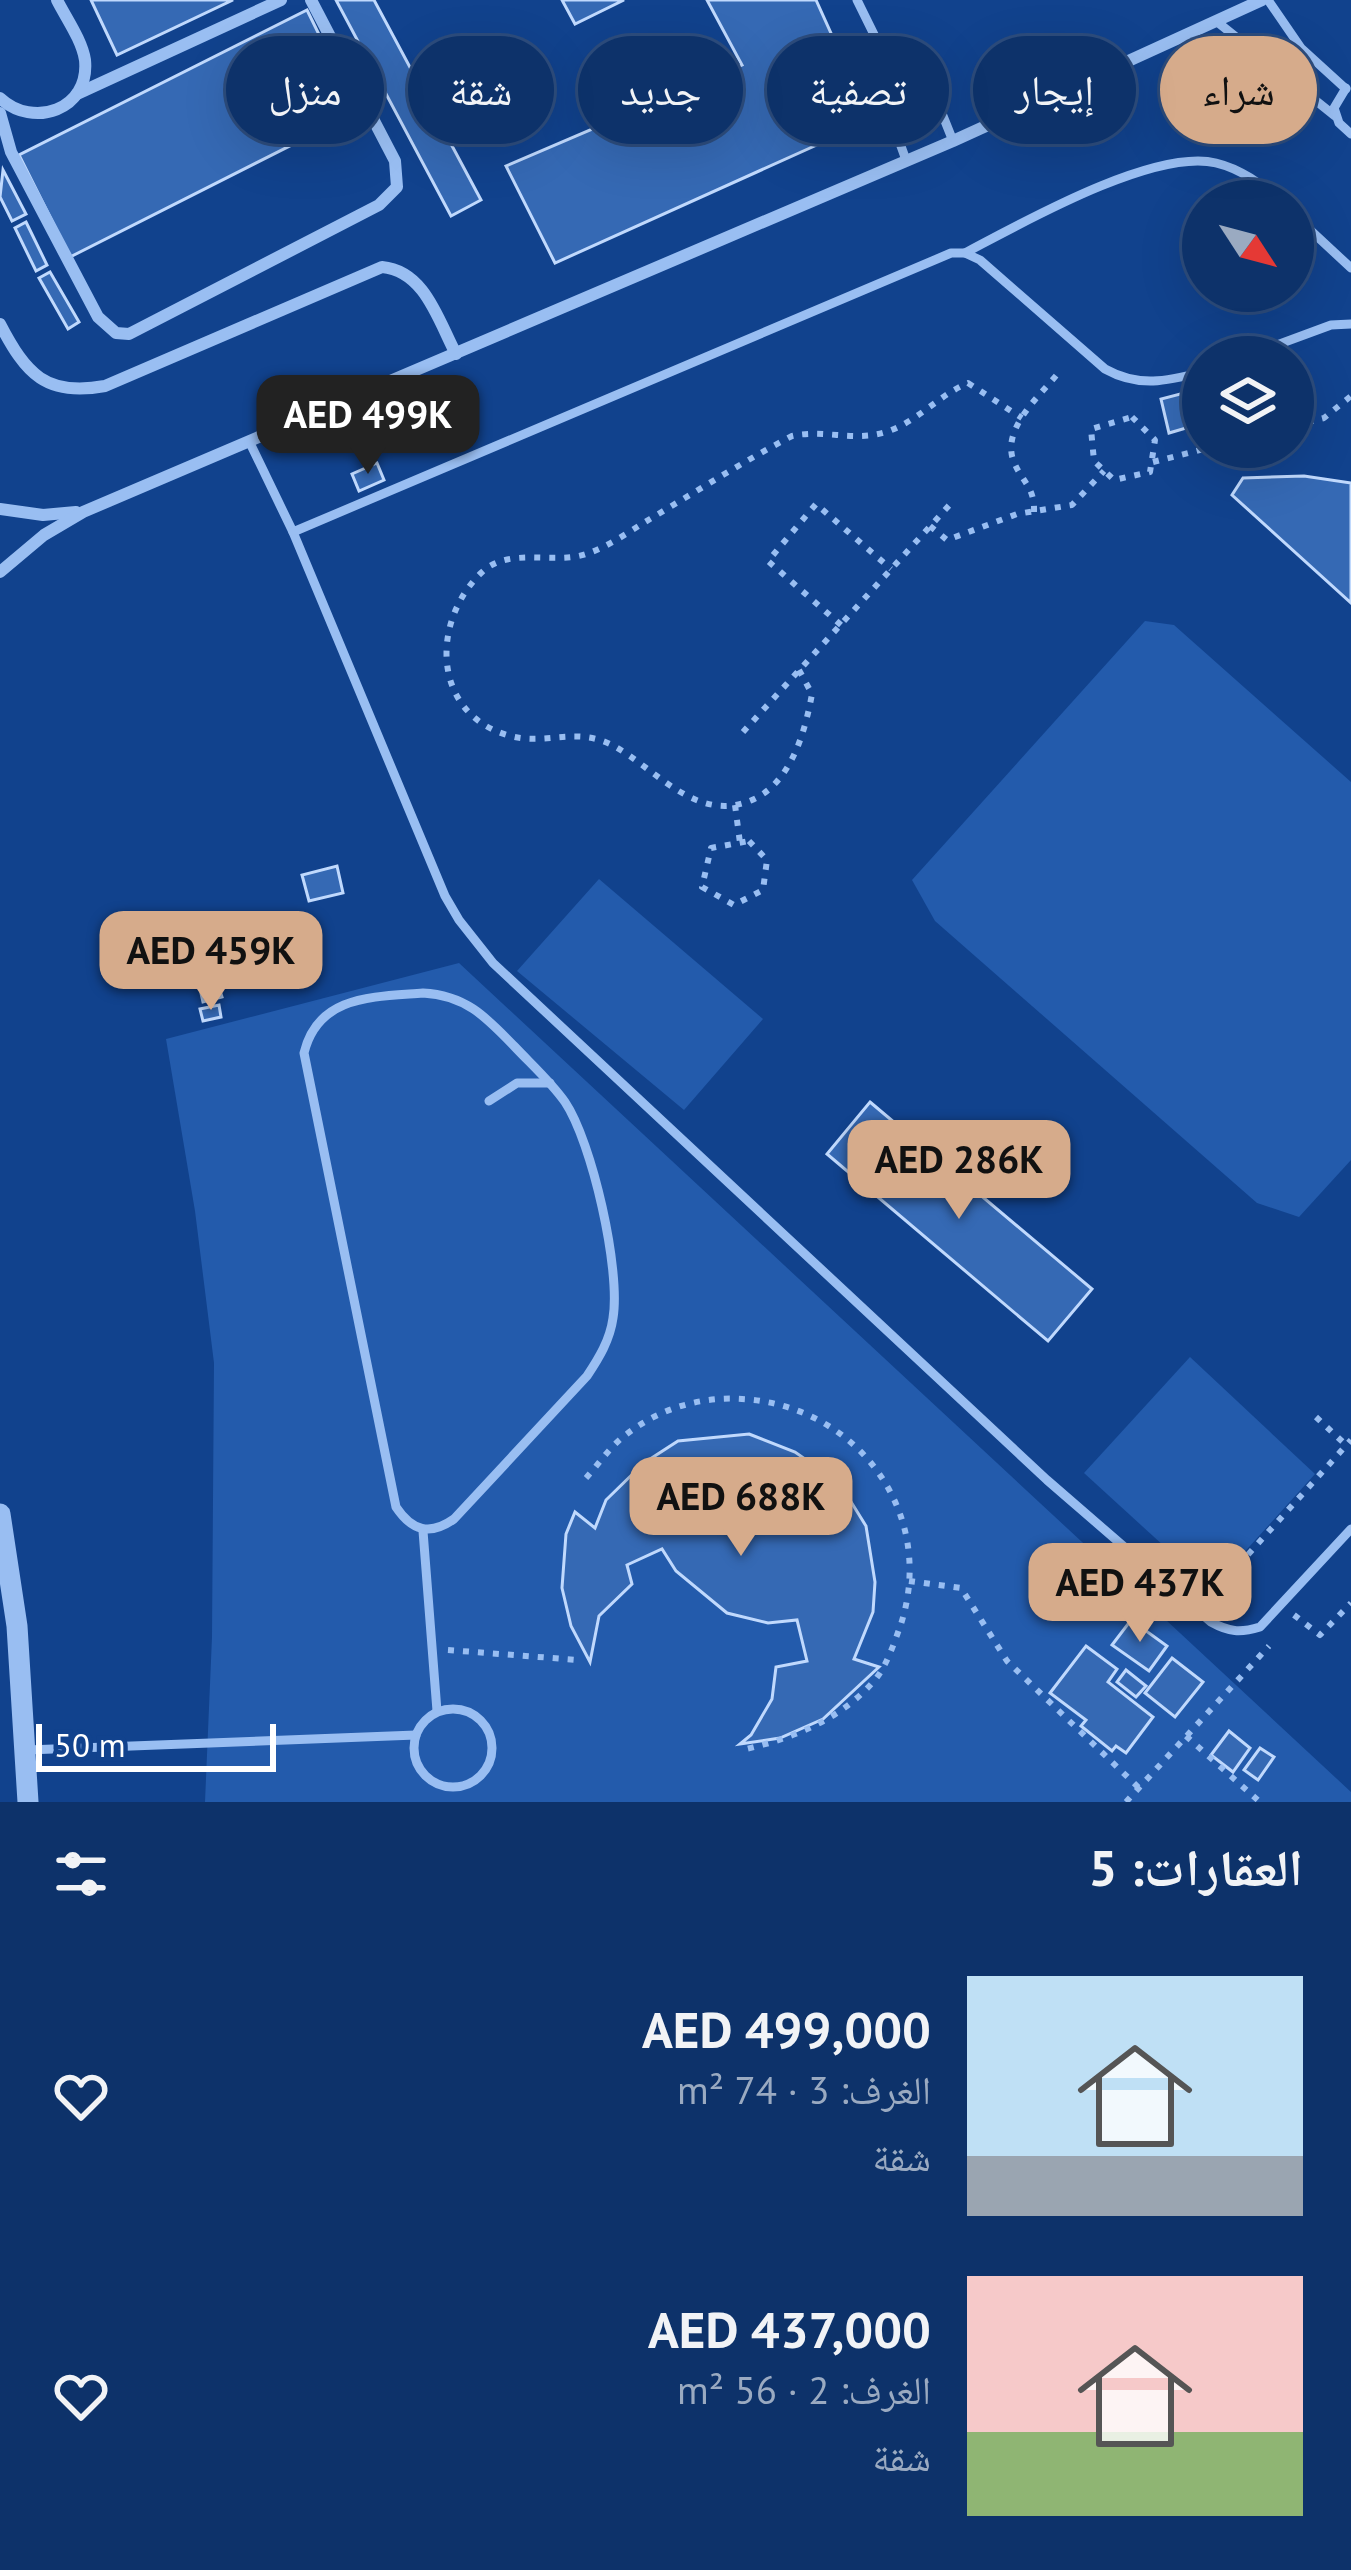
<!DOCTYPE html>
<html lang="ar">
<head>
<meta charset="utf-8">
<style>
	:root { --surface:#0d326a; --page:#1b3e72; --text:#f1f3f6; --muted:#9aaac1; --line:#2d4d7e; --accent:#d6ab8b }
	body { margin:0; font-family:"PT Sans","Noto Naskh Arabic",sans-serif; background:var(--page); color:var(--text); direction:rtl; height:100vh; display:flex; flex-direction:column; font-size:45px; white-space:nowrap }
	* { box-sizing:border-box; margin:0 }
	p { font-size:39px; color:var(--muted) }
	.icon { flex:none; width:66px; height:66px; fill:none; stroke:currentColor; stroke-width:2; stroke-linecap:round; stroke-linejoin:round }
	.map { position:relative; height:1802px; overflow:hidden; direction:ltr }
	.panel { display:flex; flex-direction:column; background:var(--surface); flex:1 }
	.panel>* { flex:none }
	.guide { position:absolute; left:36px; top:36px; width:1281px; height:108px; direction:rtl; display:flex; gap:24px }
	.needle { width:78px; rotate:126deg }
	.controls { position:absolute; left:1182px; top:180px; display:grid; gap:24px }
	.controls a { display:grid; place-items:center; width:132px; height:132px; border-radius:50%; background:var(--surface); box-shadow:0 12px 48px #0002,0 0 0 3px var(--line); font-size:60px }
	.scale { position:absolute; left:36px; bottom:30px; width:240px; box-sizing:border-box; padding-left:12px; border:6px solid #fff; border-top:0; font-size:33px; line-height:42px; white-space:nowrap; color:#fff; -webkit-text-stroke:9px #11428d; paint-order:stroke }
	.price { position:absolute; translate:-50% -102px; padding:0 27px; border-radius:24px; background:var(--accent); color:#111; font-size:39px; line-height:78px; filter:drop-shadow(0 3px 6px #0008) }
	.price::after { content:''; position:absolute; left:50%; top:72px; width:36px; height:27px; margin-left:-18px; background:inherit; clip-path:polygon(0 0,100% 0,50% 100%) }
	.price.active { background:#222; color:#fff }
	ul { padding:0; list-style:none }
	li { display:flex; align-items:center; gap:36px; height:300px; padding:0 48px }
	li span { display:grid; place-items:center; flex:none; width:336px; height:240px; border-radius:0px; color:#555 }
	li>.icon { margin-inline-start:auto }
	span .icon { width:144px; height:144px; fill:#fffc; stroke-width:1 }
	li b { font-size:51px }
	h2 { display:flex; justify-content:space-between; align-items:center; height:144px; padding:0 48px; font-size:51px }
	.chip { padding:0 42px; border-radius:54px; background:var(--surface); box-shadow:0 12px 48px #0002,0 0 0 3px var(--line); font-size:42px; line-height:108px }
	.chip.active { background:var(--accent); color:#111 }
	.map>svg:first-child { display:block }
</style>
</head>
<body>
<div class="map">
<svg width="1351" height="1802" viewBox="0 0 1351 1802">
	<rect width="100%" height="100%" fill="#11428d"/>
	<g fill="#235bac">
		<path d="M1145 621 1174 625 1351 782V1160L1299 1217 1257 1203 935 921 912 880Z"/>
		<path d="M599 879 763 1019 684 1110 517 971Z"/>
		<path d="M459 963 1351 1792V1802H205L212 1637 214 1363 195 1211 166 1039Z"/>
		<path d="M1190 1357 1315 1474 1211 1589 1084 1473Z"/>
	</g>
	<g fill="#3569b4" stroke="#c0d9fd" stroke-width="3">
		<path d="M91 0H233L117 55Z"/>
		<path d="M336 0H374L481 200 451 216Z"/>
		<path d="M562 0H624L575 24Z"/>
		<path d="M707 0H816L848 71 830 139 555 263 506 166 742 65Z"/>
		<path d="M307 10 357 112 70 257 19 155Z"/>
		<path d="M3 170 26 214 12 221 0 197Z"/>
		<path d="M26 222 47 265 36 271 15 228Z"/>
		<path d="M50 272 79 322 68 329 39 278Z"/>
		<path d="M1184 393 1193 426 1169 433 1161 399Z"/>
		<path d="M377 463 384 480 359 491 352 474Z"/>
		<path d="M1304 476 1351 483V603L1232 495 1243 478Z"/>
		<path d="M337 866 343 893 309 901 302 875Z"/>
		<path d="M218 984 222 997 203 1002 200 989Z"/>
		<path d="M219 1005 221 1017 203 1021 200 1009Z"/>
		<path d="M870 1102 1092 1289 1048 1341 827 1154Z"/>
		<path d="M749 1434 795 1452 825 1473 848 1497 866 1526 875 1582 873 1612 854 1659 879 1667 823 1719 780 1738 740 1744 751 1735 772 1699 776 1667 807 1661 797 1620 768 1623 727 1613 676 1571 662 1549 627 1565 632 1584 599 1616 590 1662 571 1626 562 1588 566 1534 575 1512 595 1528 606 1500 644 1463 678 1441Z"/>
		<path d="M1131 1620 1167 1646 1149 1671 1112 1645Z"/>
		<path d="M1086 1646 1117 1669 1108 1682 1153 1717 1126 1753 1116 1746 1112 1751 1081 1726 1086 1720 1050 1693Z"/>
		<path d="M1172 1658 1203 1682 1175 1717 1145 1693Z"/>
		<path d="M1126 1670 1146 1686 1136 1697 1117 1682Z"/>
		<path d="M1229 1731 1250 1748 1233 1772 1211 1755Z"/>
		<path d="M1260 1748 1274 1757 1258 1780 1244 1770Z"/>
	</g>
	<g fill="none" stroke-linecap="round" stroke-linejoin="round">
		<g stroke="#99bef2" stroke-width="6" stroke-dasharray="6 9" stroke-linecap="butt">
			<path d="M1132 417 1155 440 1150 472 1114 480 1094 461 1091 429Z"/>
			<path d="M1293 426 1324 418 1351 396"/>
			<path d="M1153 462 1212 447"/>
			<path d="M1034 512C1035 487 1022 482 1014 462 1000 429 1041 395 1059 372"/>
			<path d="M930 526 947 540 1017 514 1072 505 1104 471"/>
			<path d="M841 625 768 561 816 504 891 569"/>
			<path d="M799 670 812 694C805 732 791 783 752 800 697 824 656 769 614 746 575 725 545 747 507 735 433 713 430 623 481 573 508 546 553 565 586 554 608 547 630 531 650 519 697 491 744 461 792 436 823 429 855 442 886 432 917 422 939 395 968 383L1022 418"/>
			<path d="M743 732 954 500"/>
			<path d="M735 805 740 843"/>
			<path d="M749 841 767 860 763 890 734 905 702 887 711 848Z"/>
			<path d="M1316 1417 1346 1445"/>
			<path d="M586 1478C598 1465 609 1448 623 1437 656 1410 699 1396 742 1399 856 1405 937 1512 901 1624 894 1643 887 1666 874 1681 841 1719 794 1738 746 1749"/>
			<path d="M909 1581 961 1588 1007 1661 1139 1788"/>
			<path d="M1208 1599 1351 1440"/>
			<path d="M1294 1615 1320 1635 1351 1603"/>
			<path d="M448 1650 578 1660"/>
			<path d="M1186 1736 1260 1802"/>
			<path d="M1126 1802 1269 1646"/>
		</g>
		<g stroke="#99bef2" stroke-width="9">
			<path d="M857 0 891 69 897 135 906 160"/>
			<path d="M1268 0 1301 48 1346 89"/>
			<path d="M1216 21 1335 116"/>
			<path d="M891 60 943 116 953 141"/>
			<path d="M1346 88 1334 108 1339 123 1351 134"/>
			<path d="M1293 214 1351 268"/>
			<path d="M965 253C1022 223 1154 148 1216 163 1241 169 1261 184 1280 201"/>
			<path d="M1244 357 1331 325 1351 324"/>
			<path d="M250 443 293 532 445 896 459 920 493 963 1047 1480 1211 1622C1229 1632 1240 1633 1260 1627L1351 1529"/>
			<path d="M293 532 951 253H965L980 260 1105 369C1139 388 1167 381 1203 372"/>
			<path d="M423 993C466 995 487 1018 515 1047 532 1065 551 1082 565 1102 592 1142 621 1270 613 1318 610 1340 599 1358 587 1376L454 1519C430 1536 412 1531 396 1507L304 1053C318 995 373 997 423 993Z"/>
			<path d="M489 1101 517 1083H550"/>
			<path d="M423 1531 437 1711"/>
			<circle cx="453" cy="1748" r="39"/>
			<path d="M27 1750 416 1735"/>
		</g>
		<g stroke="#99bef2" stroke-width="12">
			<path d="M77 94 281 0"/>
			<path d="M0 98C33 129 90 110 85 60 82 40 66 18 57 0"/>
			<path d="M0 113 11 152 98 317 116 333 129 334 379 205 397 187 395 161 311 0"/>
			<path d="M0 324C26 374 46 397 105 386L382 267C425 271 438 320 456 354"/>
			<path d="M0 509 43 515 76 512"/>
			<path d="M0 572 44 535 83 512 953 141 1262 0"/>
		</g>
		<path stroke="#99bef2" stroke-width="21" d="M0 1514 17 1626 28 1802"/>
	</g>
</svg>
<div class="controls">
<a><svg class="needle" viewBox="-14 -14 28 28"><path d="M0-13l5 13h-10z" fill="#e53935"/><path d="M0 13l5-13h-10z" fill="#9aaac1"/></svg></a>
<a><svg class="icon" aria-label="layers" viewBox="0 0 24 24"><path d="M12 4l9 5-9 5-9-5zM3 14l9 5 9-5"/></svg></a>
</div>
<div class="scale">50 m</div>
<b class="price active" style="left:368px;top:477px">AED 499K</b>
<b class="price" style="left:211px;top:1013px">AED 459K</b>
<b class="price" style="left:959px;top:1222px">AED 286K</b>
<b class="price" style="left:741px;top:1559px">AED 688K</b>
<b class="price" style="left:1140px;top:1645px">AED 437K</b>
<div class="guide">
<a class="chip active">شراء</a>
<a class="chip">إيجار</a>
<a class="chip">تصفية</a>
<a class="chip">جديد</a>
<a class="chip">شقة</a>
<a class="chip">منزل</a>
</div>
</div>
<section class="panel">
<h2>العقارات: 5<svg class="icon" aria-label="filters" viewBox="0 0 24 24"><path d="M4 7h16M4 17h16"/><circle cx="9" cy="7" r="2"/><circle cx="15" cy="17" r="2"/></svg></h2>
<ul>
<li><span style="background:linear-gradient(#bfe0f5 75%,#9aa5b1 0)"><svg class="icon" aria-label="home" viewBox="0 0 24 24"><path d="M3 11l9-7 9 7M6 9v11h12V9"/></svg></span><div><b>AED 499,000</b><p>الغرف: 3 · 74 m²</p><p>شقة</p></div><svg class="icon" aria-label="heart" viewBox="0 0 24 24"><path d="M12 20l-8-8c-3-5 5-10 8-4 3-6 11-1 8 4z"/></svg></li>
<li><span style="background:linear-gradient(#f6c9c9 65%,#8fb573 0)"><svg class="icon" aria-label="home" viewBox="0 0 24 24"><path d="M3 11l9-7 9 7M6 9v11h12V9"/></svg></span><div><b>AED 437,000</b><p>الغرف: 2 · 56 m²</p><p>شقة</p></div><svg class="icon" aria-label="heart" viewBox="0 0 24 24"><path d="M12 20l-8-8c-3-5 5-10 8-4 3-6 11-1 8 4z"/></svg></li>
</ul>
</section>
</body>
</html>
